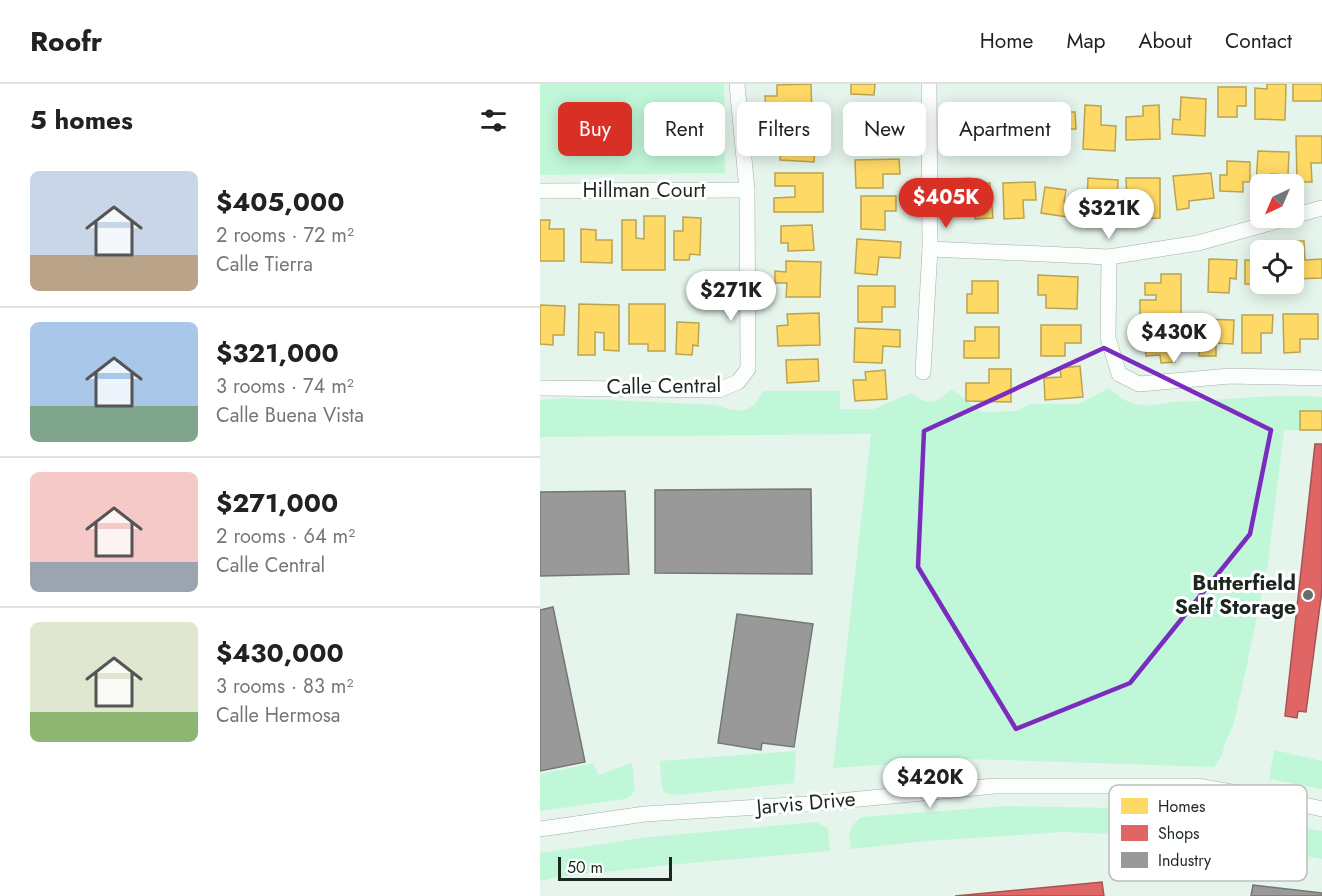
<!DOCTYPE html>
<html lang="en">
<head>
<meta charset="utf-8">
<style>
	:root { --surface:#fff; --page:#f2f2f2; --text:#222; --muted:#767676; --line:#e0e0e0; --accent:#d93025 }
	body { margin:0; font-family:Jost,sans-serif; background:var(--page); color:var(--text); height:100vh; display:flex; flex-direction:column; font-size:22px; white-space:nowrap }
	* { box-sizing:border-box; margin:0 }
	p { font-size:20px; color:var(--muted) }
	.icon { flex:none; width:33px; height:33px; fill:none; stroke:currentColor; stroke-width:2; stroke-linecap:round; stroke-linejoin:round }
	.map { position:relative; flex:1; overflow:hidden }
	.details { display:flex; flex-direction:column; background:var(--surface); width:540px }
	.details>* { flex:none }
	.banner { position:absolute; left:18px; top:18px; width:570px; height:54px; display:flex; gap:12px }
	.needle { width:39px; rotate:224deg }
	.controls { position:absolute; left:710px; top:90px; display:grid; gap:12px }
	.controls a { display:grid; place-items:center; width:54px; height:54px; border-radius:9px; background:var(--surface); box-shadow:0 3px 15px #0003; font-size:30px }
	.scale { position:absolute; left:18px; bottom:15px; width:114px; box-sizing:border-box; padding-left:6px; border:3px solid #1d2721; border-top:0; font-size:16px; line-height:21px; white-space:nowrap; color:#1d2721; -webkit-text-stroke:4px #fff; paint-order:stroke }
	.price { position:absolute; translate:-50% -51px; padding:0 14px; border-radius:21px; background:#fff; color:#222; font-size:20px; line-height:39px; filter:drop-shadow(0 2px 3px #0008) }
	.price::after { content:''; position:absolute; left:50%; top:36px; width:18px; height:14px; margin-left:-9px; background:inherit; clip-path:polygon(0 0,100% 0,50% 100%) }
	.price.on { background:var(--accent); color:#fff }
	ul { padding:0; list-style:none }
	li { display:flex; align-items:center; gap:18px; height:150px; padding:0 30px }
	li+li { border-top:2px solid var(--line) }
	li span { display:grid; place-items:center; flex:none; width:168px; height:120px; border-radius:9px; color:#555 }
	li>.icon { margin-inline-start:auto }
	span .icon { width:72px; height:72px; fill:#fffc; stroke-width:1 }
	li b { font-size:26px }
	h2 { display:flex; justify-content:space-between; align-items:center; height:72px; padding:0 30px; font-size:26px }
	.chip { padding:0 21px; border-radius:9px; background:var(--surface); box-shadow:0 3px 15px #0003; font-size:21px; line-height:54px }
	.chip.on { background:var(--accent); color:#fff }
	header { display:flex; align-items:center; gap:36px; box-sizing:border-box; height:84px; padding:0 30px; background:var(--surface); border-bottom:2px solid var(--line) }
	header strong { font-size:28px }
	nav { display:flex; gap:33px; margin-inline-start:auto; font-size:21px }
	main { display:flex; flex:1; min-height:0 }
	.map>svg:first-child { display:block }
</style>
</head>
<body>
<header>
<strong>Roofr</strong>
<nav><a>Home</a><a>Map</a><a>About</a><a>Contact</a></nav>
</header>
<main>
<section class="details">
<h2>5 homes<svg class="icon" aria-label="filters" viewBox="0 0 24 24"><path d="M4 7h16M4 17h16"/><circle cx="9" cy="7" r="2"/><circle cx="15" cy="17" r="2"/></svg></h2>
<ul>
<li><span style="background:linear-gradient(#c9d6e8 70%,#b9a48a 0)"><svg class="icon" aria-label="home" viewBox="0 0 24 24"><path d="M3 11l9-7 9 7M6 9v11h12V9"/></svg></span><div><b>$405,000</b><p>2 rooms · 72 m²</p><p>Calle Tierra</p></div></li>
<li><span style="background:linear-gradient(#a9c7e8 70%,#7fa58c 0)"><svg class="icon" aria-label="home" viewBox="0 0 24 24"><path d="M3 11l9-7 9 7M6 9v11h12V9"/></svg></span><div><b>$321,000</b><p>3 rooms · 74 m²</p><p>Calle Buena Vista</p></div></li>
<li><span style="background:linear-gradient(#f6c9c9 75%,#9aa5b1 0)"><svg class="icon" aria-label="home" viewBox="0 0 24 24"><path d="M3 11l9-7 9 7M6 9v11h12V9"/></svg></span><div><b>$271,000</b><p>2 rooms · 64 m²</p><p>Calle Central</p></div></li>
<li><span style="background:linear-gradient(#dfe7d0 75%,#8fb573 0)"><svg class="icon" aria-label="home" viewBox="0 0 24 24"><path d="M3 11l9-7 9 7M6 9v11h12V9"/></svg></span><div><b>$430,000</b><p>3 rooms · 83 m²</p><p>Calle Hermosa</p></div></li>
</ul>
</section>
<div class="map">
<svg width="782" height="812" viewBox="0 0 782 812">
	<rect width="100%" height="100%" fill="#e5f5eb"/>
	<g fill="#c0f7d9">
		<path d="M0 0H184L185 89 0 91Z"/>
		<path d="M569 304C578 312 588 320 601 321 613 323 622 319 633 318 683 317 732 309 782 313V346H744L728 479 704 595 693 642 684 661 682 672 674 683 430 675 293 684 331 350 0 353V316L23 314 176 321C198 329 212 331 223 307H300V325H334L371 309C387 322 397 320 411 305L442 328 477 327 489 320H539Z"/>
		<path d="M734 666 782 677V705L729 695Z"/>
		<path d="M256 667 254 699 137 711 125 709 122 704 120 677Z"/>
		<path d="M53 679 58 691 92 679 95 704 92 711 85 715 0 727V690Z"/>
		<path d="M467 722 638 725 636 753 524 748 387 757 311 765C308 749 308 744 321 733Z"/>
		<path d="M713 734 782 747V775L729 765 717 756 711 743Z"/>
		<path d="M276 738 288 744 290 767 139 780 18 793 0 797V769L109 753Z"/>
	</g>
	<g fill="#ffd966" stroke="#bba451" stroke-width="1.5">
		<path d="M271 0 272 35 237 36V24H226L225 12H237V1Z"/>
		<path d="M311 0H335L334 11 311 10Z"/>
		<path d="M727 0H746L745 36 715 35V4L727 5Z"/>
		<rect x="753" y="0" width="29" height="17"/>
		<path d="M678 3H706V22H697V33H678Z"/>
		<path d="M641 13 666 15 665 52 632 50 633 35 640 36Z"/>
		<path d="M545 21 561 22V41L576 42 575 67 543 65Z"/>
		<path d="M619 21 620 55 586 56V33L603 32V22Z"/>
		<path d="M460 22H479V45L491 46 490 64H459Z"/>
		<path d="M509 28H535L536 45H529V54H509Z"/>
		<path d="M314 29H354V51L341 52V63L315 64Z"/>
		<path d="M424 29 449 30 448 65 413 64V40H423Z"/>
		<path d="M234 46 276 48 274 78 240 76 241 63H233Z"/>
		<path d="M756 52H782V79H771L772 98H757Z"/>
		<path d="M718 67 749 68 748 91 731 90V100H720V103L716 102Z"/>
		<path d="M359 75 360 90H343V104H316L315 76Z"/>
		<path d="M687 77 710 78V98H703V108L680 107V91H687Z"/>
		<path d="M235 89H283V128H234V114L255 113V102H235Z"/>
		<path d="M671 89 674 114 649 117V124L637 126 633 92Z"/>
		<path d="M431 94V100L450 99 453 134 435 135 434 122 426 123 427 130 414 131 411 95Z"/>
		<path d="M548 94 578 96 577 123 564 122 562 142 546 141Z"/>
		<path d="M586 94H620V134L598 135V121H587Z"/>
		<path d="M495 98 496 116H483L484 134 464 135 463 99Z"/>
		<path d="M505 103 526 106 524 118 536 120 534 134 501 129Z"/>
		<path d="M321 112H356V127H345V146L321 145Z"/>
		<path d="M104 132H125V186H82V136H96V154L104 155Z"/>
		<path d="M143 133 161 134 160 171 150 170 149 176H134V147H143Z"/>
		<path d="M0 136H10L9 145H24V177H0Z"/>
		<path d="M272 141 274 166 248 167V159H241V142Z"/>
		<path d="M41 145 56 146V156H72V179L41 178Z"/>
		<path d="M317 155 361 158 360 174 339 173 337 191 315 189Z"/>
		<path d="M750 157H764L765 176 782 175V194L753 195V166H750Z"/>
		<path d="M669 175 697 176 696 195 690 194 689 209 668 208Z"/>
		<path d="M705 176 720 177V200H739V201L705 200Z"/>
		<path d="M246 177 281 178 280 213H246L247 199H235V187L246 188Z"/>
		<path d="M621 190H641V234L600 233V216H616V211H605V199H621Z"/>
		<path d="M498 191 538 193 537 225 506 224V211H498Z"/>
		<path d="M432 197H458V229H427V210H432Z"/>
		<path d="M318 202H355V223H342V238H318Z"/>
		<path d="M39 220 79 221V267L64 266V249L55 248V271H38Z"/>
		<path d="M89 220H125V267H108V260H89Z"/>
		<path d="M0 221 25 222 24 251H13V261L0 260Z"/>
		<path d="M279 229 280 261 238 262 237 242 248 241 247 230Z"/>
		<path d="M743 230H778V255H760V268L744 269Z"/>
		<path d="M702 231H733L732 249H721V269H702Z"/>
		<path d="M660 235 694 236 693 260 676 259V272H659Z"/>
		<path d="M137 238 159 239 158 262 153 261 152 271 136 270Z"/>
		<path d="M622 240 623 250 632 249 635 278 621 279 620 271 606 272 603 242Z"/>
		<path d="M501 241H541V259H525V272H501Z"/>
		<path d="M435 243H459V274H424V257H435Z"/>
		<path d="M315 244 360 246V263L343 262 342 279 314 278Z"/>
		<path d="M278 275 279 297 247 299 246 276Z"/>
		<path d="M540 282 543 313 505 316 504 294 521 293 520 284Z"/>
		<path d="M449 285H471V318L426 317V299H449Z"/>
		<path d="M345 286 347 315 315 317 313 296H326L325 288Z"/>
		<rect x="760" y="327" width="22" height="19"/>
	</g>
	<g fill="#e06666" stroke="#a65351" stroke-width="1.5">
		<path d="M775 360H782V506L766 628 758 627 757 634 745 632Z"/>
		<path d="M562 798 564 812H415Z"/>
	</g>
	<g fill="#999" stroke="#747775" stroke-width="1.5">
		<path d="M271 405 272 490 115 489V406Z"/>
		<path d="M85 407 89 490 0 492V408Z"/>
		<path d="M13 523 45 678 0 687V526Z"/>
		<path d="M197 530 273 540 254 663 222 659 221 666 178 659Z"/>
		<path d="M713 801 782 809V812H711Z"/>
	</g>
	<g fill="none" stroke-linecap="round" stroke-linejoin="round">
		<defs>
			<g id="street">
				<path d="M0 107 207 106"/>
				<path d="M753 132 782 124"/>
				<path d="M390 165 569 173 658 159 748 134"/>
				<path d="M569 173 568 254 579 290 599 300 690 292 782 294"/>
				<path d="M383 288 390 165 389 0"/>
				<path d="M0 304 179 306 198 298 208 285 207 106 197 0"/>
				<path d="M0 745 105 730 268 720 455 702H657L751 718 782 725"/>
			</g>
		</defs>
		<use href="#street" stroke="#a3afa8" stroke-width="16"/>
		<use href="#street" stroke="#fbfefc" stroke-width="15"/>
	</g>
	<path fill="none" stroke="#7b2cbf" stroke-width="4.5" stroke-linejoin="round" d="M564 264 731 346 710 450 590 599 476 645 378 483 384 347Z"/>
	<circle fill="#636f68" stroke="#fff" stroke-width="2" cx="768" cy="511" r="6"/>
	<g text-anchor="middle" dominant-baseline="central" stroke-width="6" stroke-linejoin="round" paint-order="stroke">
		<g font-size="21" fill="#1d2721" stroke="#fff">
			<text x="104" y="106">Hillman Court</text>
			<text transform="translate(124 302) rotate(-1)">Calle Central</text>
			<text transform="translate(266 719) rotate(-5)">Jarvis Drive</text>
		</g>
		<g font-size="21" font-weight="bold" fill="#1d2721" stroke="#fff" text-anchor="end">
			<text x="756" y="499">Butterfield<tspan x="756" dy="24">Self Storage</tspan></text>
		</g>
	</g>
	<rect x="569" y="701" width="198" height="96" rx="9" fill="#fff" stroke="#bbbebc" stroke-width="1.5"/>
	<rect x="581" y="714" width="27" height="16" fill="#ffd966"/>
	<rect x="581" y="741" width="27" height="16" fill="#e06666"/>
	<rect x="581" y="768" width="27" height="16" fill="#999"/>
	<g font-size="16" fill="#1d2721">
		<text x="618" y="728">Homes</text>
		<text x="618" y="755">Shops</text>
		<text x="618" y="782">Industry</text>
	</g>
</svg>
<div class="controls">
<a><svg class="needle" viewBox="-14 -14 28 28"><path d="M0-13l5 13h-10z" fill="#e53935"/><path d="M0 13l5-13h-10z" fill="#767676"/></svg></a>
<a><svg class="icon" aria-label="locate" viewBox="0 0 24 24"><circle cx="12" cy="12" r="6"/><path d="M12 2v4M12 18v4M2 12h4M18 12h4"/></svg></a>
</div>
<div class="scale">50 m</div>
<b class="price on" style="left:406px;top:145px">$405K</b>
<b class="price" style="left:569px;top:156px">$321K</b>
<b class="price" style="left:191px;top:238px">$271K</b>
<b class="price" style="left:634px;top:280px">$430K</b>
<b class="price" style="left:390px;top:725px">$420K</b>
<div class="banner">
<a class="chip on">Buy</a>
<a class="chip">Rent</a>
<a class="chip">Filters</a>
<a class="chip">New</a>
<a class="chip">Apartment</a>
</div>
</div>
</main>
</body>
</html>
